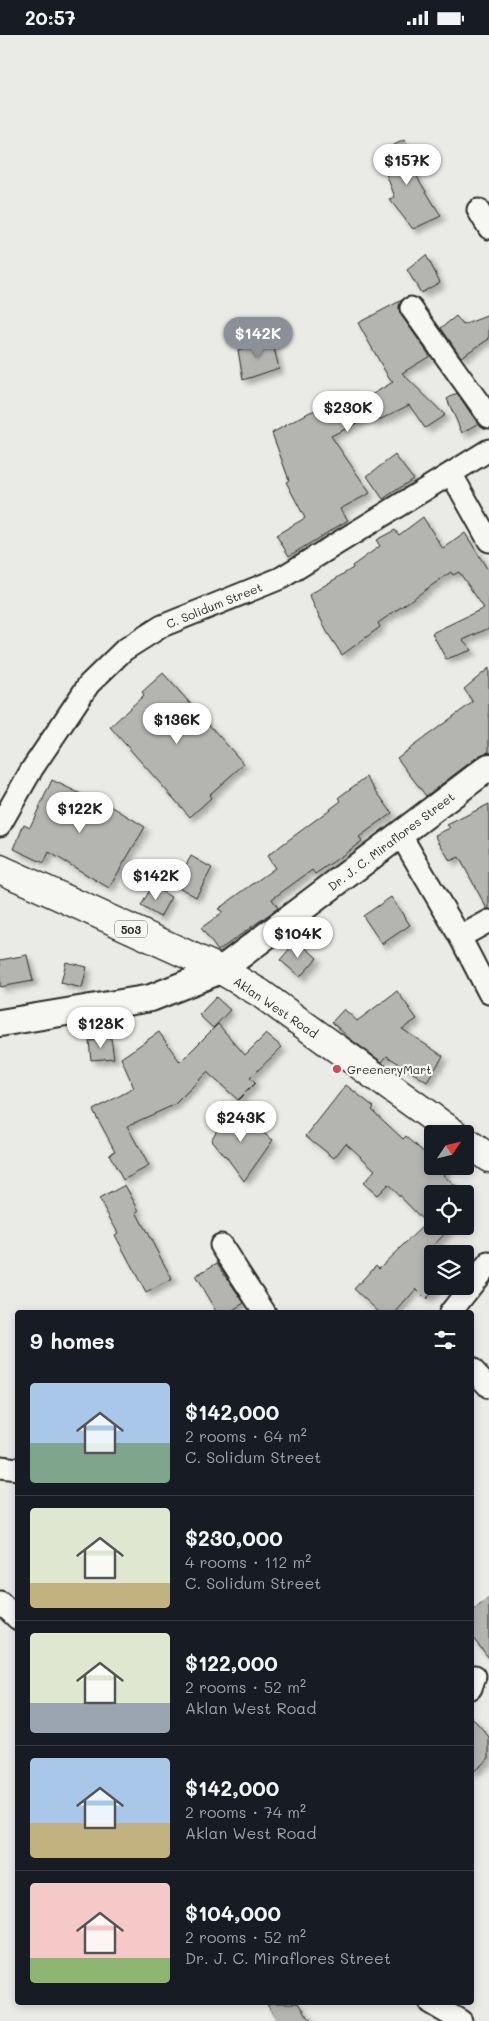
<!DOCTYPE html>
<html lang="en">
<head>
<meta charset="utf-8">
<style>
	:root { --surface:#171b24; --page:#242831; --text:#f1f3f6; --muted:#9ea1a6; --line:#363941; --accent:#8c9099 }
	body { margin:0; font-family:Mali,sans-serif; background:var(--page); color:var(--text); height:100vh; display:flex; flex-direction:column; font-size:19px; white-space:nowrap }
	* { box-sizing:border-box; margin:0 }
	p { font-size:16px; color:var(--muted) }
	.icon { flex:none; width:28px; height:28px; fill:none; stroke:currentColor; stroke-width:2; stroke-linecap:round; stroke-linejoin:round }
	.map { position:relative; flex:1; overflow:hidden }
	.panel { position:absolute; left:15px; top:1275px; width:459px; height:695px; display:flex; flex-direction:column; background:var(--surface); border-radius:5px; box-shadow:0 2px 8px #0003 }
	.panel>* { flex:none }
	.needle { width:32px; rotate:55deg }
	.fabs { position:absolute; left:424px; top:1090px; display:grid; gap:10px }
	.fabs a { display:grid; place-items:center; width:50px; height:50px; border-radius:5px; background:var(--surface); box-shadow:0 2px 8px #0003; font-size:25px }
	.price { position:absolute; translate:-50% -42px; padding:0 11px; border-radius:18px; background:#fff; color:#222; font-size:16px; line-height:32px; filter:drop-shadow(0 1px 2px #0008) }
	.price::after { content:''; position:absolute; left:50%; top:30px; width:15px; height:11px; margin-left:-8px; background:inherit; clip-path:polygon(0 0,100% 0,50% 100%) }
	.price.selected { background:var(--accent); color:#fff }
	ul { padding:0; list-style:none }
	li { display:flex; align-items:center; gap:15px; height:125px; padding:0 15px }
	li+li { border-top:1px solid var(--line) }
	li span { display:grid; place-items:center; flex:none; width:140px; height:100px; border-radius:5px; color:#555 }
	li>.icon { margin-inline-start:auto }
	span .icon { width:60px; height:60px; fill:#fffc; stroke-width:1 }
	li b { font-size:21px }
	h2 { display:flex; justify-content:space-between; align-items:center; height:60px; padding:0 15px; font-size:21px }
	.status { display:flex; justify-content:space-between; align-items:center; height:35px; padding:0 25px; background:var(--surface); direction:ltr }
	.status svg { height:14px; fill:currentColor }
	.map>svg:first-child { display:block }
</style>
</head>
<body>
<div class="status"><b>20:57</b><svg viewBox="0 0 49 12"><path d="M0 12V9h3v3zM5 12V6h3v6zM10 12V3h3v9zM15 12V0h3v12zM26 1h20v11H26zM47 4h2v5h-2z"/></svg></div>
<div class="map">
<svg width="489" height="1986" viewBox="0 0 489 1986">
	<defs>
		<filter id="shadow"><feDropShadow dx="4.5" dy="4.5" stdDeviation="2.5" flood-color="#0004"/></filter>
	</defs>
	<rect width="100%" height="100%" fill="#eaeae6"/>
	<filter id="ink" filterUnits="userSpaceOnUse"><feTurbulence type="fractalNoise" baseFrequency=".02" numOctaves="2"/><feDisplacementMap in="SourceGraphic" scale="10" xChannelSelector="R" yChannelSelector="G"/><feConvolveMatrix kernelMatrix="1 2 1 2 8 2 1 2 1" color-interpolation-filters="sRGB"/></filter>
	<g filter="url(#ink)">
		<g fill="#b4b4b1" stroke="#2b2b2b" filter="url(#shadow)">
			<path d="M404 105 420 129 411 132 441 181 413 194 389 164 395 162 378 118Z"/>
			<path d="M426 220 440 247 421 258 407 235Z"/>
			<path d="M402 265 399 274 401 280 430 321 402 338 445 380 425 393 409 370 373 388 369 382 331 401 370 458 340 474 348 485 289 521 276 500 305 483 286 447 289 445 272 398 310 377 345 366 349 373 393 347 390 345 358 288Z"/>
			<path d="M489 280V304L461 322 441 293 456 281 463 290Z"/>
			<path d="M271 302 279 333 243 345 238 315Z"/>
			<path d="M457 358 478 389 462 398 447 364Z"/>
			<path d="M395 420 413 444 383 464 367 441Z"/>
			<path d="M423 482 443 514 465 498 486 532 489 537V593L463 605 472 615 446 624 432 598 484 573 459 537 453 540 451 537 378 588 380 592 342 620 327 597 309 560 353 533 352 531 380 511 376 505 395 495 399 500Z"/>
			<path d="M489 633V717L480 720 426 761 397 723 473 667 464 654Z"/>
			<path d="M163 638 244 729 209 760 211 763 190 782 110 692 144 660 142 657Z"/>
			<path d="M366 742 392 778 359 802 362 806 343 820 315 839 312 835 272 864 278 873 218 916 201 893 223 877 218 874 275 833 267 821 341 766 339 762Z"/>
			<path d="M52 745 110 773 111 771 145 792 109 853 49 817 44 828 14 814 24 789 30 792Z"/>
			<path d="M489 769V874H487L459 822 450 826 435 800 450 793 447 790Z"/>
			<path d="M191 821 212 833 196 862 175 850Z"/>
			<path d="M152 851 171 862 160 882 141 871Z"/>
			<path d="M391 862 410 890 382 909 363 881Z"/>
			<path d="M297 905 317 923 300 942 280 925Z"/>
			<path d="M27 920 33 946 0 952V925Z"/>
			<path d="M66 927 87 932 82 953 61 948Z"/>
			<path d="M397 956 417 984 402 994 443 1021 427 1047 387 1021 382 1027 349 1003 332 987 344 974 357 986Z"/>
			<path d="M216 962 230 975 213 993 199 980Z"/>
			<path d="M218 989 245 1020 266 999 282 1012 250 1043 255 1048 238 1065 207 1037 174 1070 127 1091 149 1131 123 1145 109 1119 115 1116 93 1075 134 1053 121 1023 159 997 180 1027Z"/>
			<path d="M111 1003 114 1023 91 1025 89 1006Z"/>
			<path d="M346 1050 374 1072 372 1075 403 1104 406 1101 430 1123 432 1122V1131H443L447 1135 443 1140 464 1159H432V1191H452L432 1212 439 1219H432V1251H439L426 1264 416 1254 395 1278H380L354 1254 376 1230 379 1233 426 1188 388 1149 377 1160 363 1148 375 1135 346 1108 334 1123 306 1101Z"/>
			<path d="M230 1074 273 1105 244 1146 225 1120 224 1121 211 1105Z"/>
			<path d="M125 1150 139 1176 136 1177 172 1244 146 1258 115 1200 118 1198 99 1164Z"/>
			<path d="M217 1228 244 1268 228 1278H217L195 1241Z"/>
			<path d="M489 1562V1623L471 1601V1576Z"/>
			<path d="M471 1681 489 1702V1723L471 1739Z"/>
			<path d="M266 1968H299L311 1986H278Z"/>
		</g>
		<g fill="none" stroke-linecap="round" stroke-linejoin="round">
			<defs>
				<g id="minor">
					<path d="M478 175 489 193"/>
					<path d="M411 273 489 382"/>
					<path d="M452 440 489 506"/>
					<path d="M0 790 32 734 89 649 124 615 162 591 281 543 489 415"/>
					<path d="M400 799 460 902 489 958"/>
					<path d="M460 902 489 886"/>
					<path d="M221 1210 265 1278"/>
					<path d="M450 1278 489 1228"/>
					<path d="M471 1333 489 1352"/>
					<path d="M0 1432 18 1434"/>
					<path d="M0 1567 18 1584"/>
					<path d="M471 1653 475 1641"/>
					<path d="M430 1968 461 1986"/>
				</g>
				<path id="tertiary" d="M0 988 151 963 221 935 489 732"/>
				<g id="primary">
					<path d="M0 834 221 935 260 958 455 1099"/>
					<path d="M465 1106 489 1123"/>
				</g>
			</defs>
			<use href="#minor" stroke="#2b2b2b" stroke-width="25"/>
			<use href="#tertiary" stroke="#2b2b2b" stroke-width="30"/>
			<use href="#primary" stroke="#2b2b2b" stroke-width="31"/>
			<use href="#minor" stroke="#f6f6f2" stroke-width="21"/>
			<use href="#tertiary" stroke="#f6f6f2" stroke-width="26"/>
			<use href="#primary" stroke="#f6f6f2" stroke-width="28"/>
		</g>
	</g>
	<circle fill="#d1495b" stroke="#f6f6f2" stroke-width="2" cx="337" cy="1034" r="5"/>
	<g text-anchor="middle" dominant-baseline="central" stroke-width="4.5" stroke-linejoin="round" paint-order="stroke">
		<rect fill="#f6f6f2" stroke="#686867" stroke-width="1" x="115" y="885.5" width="32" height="17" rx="4"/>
		<g font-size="11" font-weight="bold" fill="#2b2b2b">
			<text x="131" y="894">503</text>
		</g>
		<g font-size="12" fill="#2b2b2b" stroke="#f6f6f2">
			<text transform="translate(214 570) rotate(-22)">C. Solidum Street</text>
			<text transform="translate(391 806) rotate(-37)">Dr. J. C. Miraflores Street</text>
			<text transform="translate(276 972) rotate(34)">Aklan West Road</text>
		</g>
		<g font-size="12" fill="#2b2b2b" stroke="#f6f6f2" text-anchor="start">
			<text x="347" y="1034">GreeneryMart</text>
		</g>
	</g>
</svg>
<div class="fabs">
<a><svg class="needle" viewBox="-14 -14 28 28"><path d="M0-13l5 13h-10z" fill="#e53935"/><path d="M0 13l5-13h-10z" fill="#9ea1a6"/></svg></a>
<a><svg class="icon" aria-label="locate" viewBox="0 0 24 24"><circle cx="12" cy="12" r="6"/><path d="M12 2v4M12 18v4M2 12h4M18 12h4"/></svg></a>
<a><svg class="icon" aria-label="layers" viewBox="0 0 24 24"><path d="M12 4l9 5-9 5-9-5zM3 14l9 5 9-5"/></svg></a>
</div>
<b class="price" style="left:407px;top:151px">$157K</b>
<b class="price selected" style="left:258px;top:324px">$142K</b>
<b class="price" style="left:348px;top:398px">$230K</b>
<b class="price" style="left:177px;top:710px">$136K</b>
<b class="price" style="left:80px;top:799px">$122K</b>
<b class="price" style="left:156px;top:866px">$142K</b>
<b class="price" style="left:298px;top:924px">$104K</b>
<b class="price" style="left:101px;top:1014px">$128K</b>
<b class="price" style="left:241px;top:1108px">$243K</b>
<section class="panel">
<h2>9 homes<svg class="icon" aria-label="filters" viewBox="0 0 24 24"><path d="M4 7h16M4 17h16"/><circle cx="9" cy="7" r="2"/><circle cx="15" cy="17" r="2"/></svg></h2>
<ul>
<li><span style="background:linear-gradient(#a9c7e8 60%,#7fa58c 0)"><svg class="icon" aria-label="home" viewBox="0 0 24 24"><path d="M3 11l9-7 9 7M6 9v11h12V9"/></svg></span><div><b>$142,000</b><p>2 rooms · 64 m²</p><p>C. Solidum Street</p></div></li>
<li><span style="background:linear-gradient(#dfe7d0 75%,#c2b280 0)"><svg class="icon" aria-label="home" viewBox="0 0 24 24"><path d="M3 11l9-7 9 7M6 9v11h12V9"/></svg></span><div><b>$230,000</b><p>4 rooms · 112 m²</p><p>C. Solidum Street</p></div></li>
<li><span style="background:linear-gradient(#dfe7d0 70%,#9aa5b1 0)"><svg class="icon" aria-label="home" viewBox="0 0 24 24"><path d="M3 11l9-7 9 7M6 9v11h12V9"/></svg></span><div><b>$122,000</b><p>2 rooms · 52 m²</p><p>Aklan West Road</p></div></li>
<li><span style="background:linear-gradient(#a9c7e8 65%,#c2b280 0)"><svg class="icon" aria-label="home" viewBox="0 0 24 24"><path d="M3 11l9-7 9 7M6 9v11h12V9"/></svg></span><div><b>$142,000</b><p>2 rooms · 74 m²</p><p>Aklan West Road</p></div></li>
<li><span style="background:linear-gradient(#f6c9c9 75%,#8fb573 0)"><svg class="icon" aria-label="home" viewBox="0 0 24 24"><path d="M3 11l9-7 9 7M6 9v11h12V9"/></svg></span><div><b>$104,000</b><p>2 rooms · 52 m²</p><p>Dr. J. C. Miraflores Street</p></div></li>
</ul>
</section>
</div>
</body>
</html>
